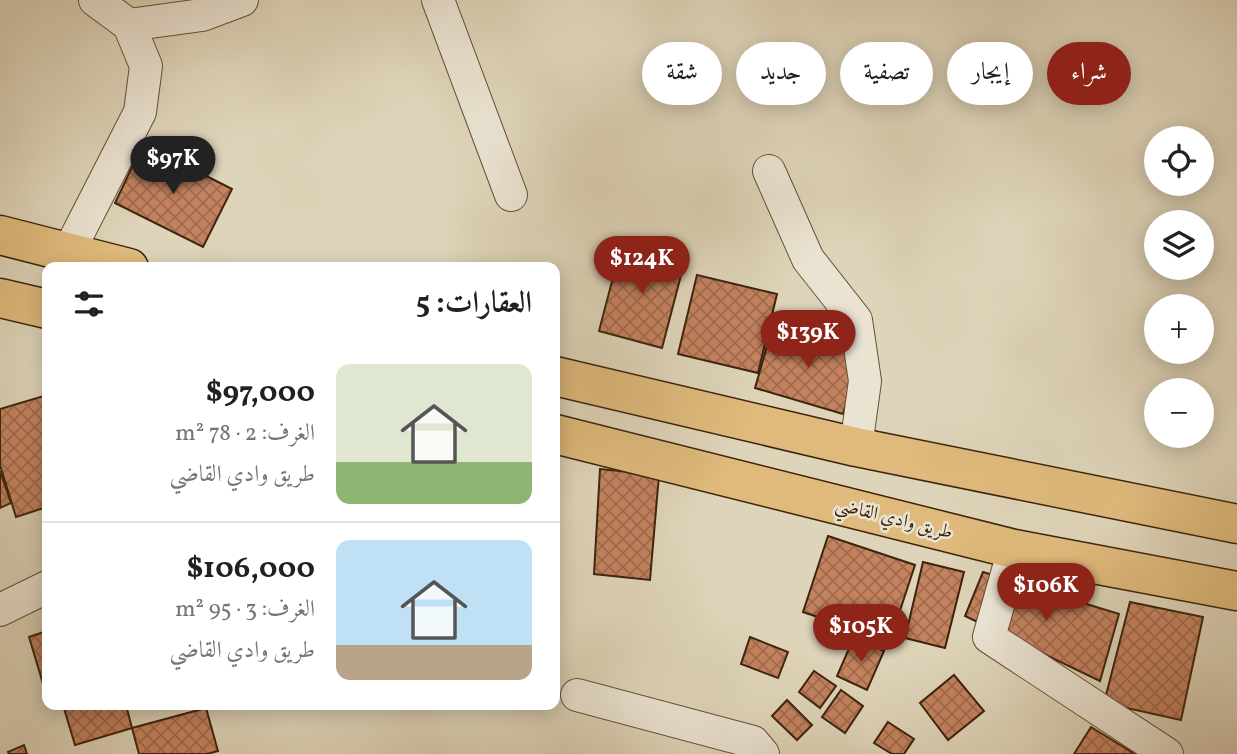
<!DOCTYPE html>
<html lang="ar">
<head>
<meta charset="utf-8">
<style>
	:root { --surface:#fff; --page:#f2f2f2; --text:#202124; --muted:#757577; --line:#e0e0e0; --accent:#8f2418 }
	body { margin:0; font-family:Vollkorn,Amiri,serif; background:var(--page); color:var(--text); direction:rtl; height:100vh; display:flex; flex-direction:column; font-size:26px; white-space:nowrap }
	* { box-sizing:border-box; margin:0 }
	p { font-size:23px; color:var(--muted) }
	.icon { flex:none; width:38px; height:38px; fill:none; stroke:currentColor; stroke-width:2; stroke-linecap:round; stroke-linejoin:round }
	.map { position:relative; flex:1; overflow:hidden; direction:ltr }
	.side { position:absolute; left:42px; top:262px; width:518px; height:448px; display:flex; flex-direction:column; background:var(--surface); border-radius:14px; box-shadow:0 4px 18px #0003; direction:rtl }
	.side>* { flex:none }
	.guide { position:absolute; left:581px; top:42px; width:550px; height:63px; direction:rtl; display:flex; gap:14px }
	.buttons { position:absolute; left:1144px; top:126px; display:grid; gap:14px }
	.buttons a { display:grid; place-items:center; width:70px; height:70px; border-radius:50%; background:var(--surface); box-shadow:0 4px 18px #0003; font-size:35px }
	.price { position:absolute; translate:-50% -60px; padding:0 16px; border-radius:24px; background:var(--accent); color:#fff; font-size:23px; line-height:46px; filter:drop-shadow(0 2px 4px #0008) }
	.price::after { content:''; position:absolute; left:50%; top:42px; width:21px; height:16px; margin-left:-10px; background:inherit; clip-path:polygon(0 0,100% 0,50% 100%) }
	.price.on { background:#222; color:#fff }
	ul { padding:0; list-style:none }
	li { display:flex; align-items:center; gap:21px; height:175px; padding:0 28px }
	li+li { border-top:2px solid var(--line) }
	li span { display:grid; place-items:center; flex:none; width:196px; height:140px; border-radius:14px; color:#555 }
	li>.icon { margin-inline-start:auto }
	span .icon { width:84px; height:84px; fill:#fffc; stroke-width:1 }
	li b { font-size:30px }
	h2 { display:flex; justify-content:space-between; align-items:center; height:84px; padding:0 28px; font-size:30px }
	.pill { padding:0 24px; border-radius:32px; background:var(--surface); box-shadow:0 4px 18px #0003; font-size:24px; line-height:63px }
	.pill.on { background:var(--accent); color:#fff }
	.map>svg:first-child { display:block }
</style>
</head>
<body>
<div class="map">
<svg width="1237" height="754" viewBox="0 0 1237 754">
	<defs>
		<pattern id="building-cross-hatch" width="8" height="8" patternUnits="userSpaceOnUse" patternTransform="scale(1.75)"><rect width="8" height="8" fill="#c4825f"/><path d="M0 0l8 8M0 8l8-8" fill="none" stroke="#a06a4d"/></pattern>
	</defs>
	<rect width="100%" height="100%" fill="#ded4b9"/>
	<filter id="stains"><feTurbulence type="fractalNoise" baseFrequency=".00286" numOctaves="4"/><feColorMatrix values="0 0 0 0 .2 0 0 0 0 .09 0 0 0 0 .02 0 0 0 .5 -.17"/></filter>
	<radialGradient id="worn" r=".72"><stop offset=".6" stop-color="#630" stop-opacity="0"/><stop offset="1" stop-color="#630" stop-opacity=".3"/></radialGradient>
	<g fill="url(#building-cross-hatch)" stroke="#3d240c" stroke-width="2">
		<path d="M143 144 232 189 203 247 115 203Z"/>
		<path d="M622 243 685 260 662 348 599 331Z"/>
		<path d="M697 275 777 294 758 373 678 354Z"/>
		<path d="M773 325 861 351 843 414 755 388Z"/>
		<path d="M47 395V507L16 517 0 465V409Z"/>
		<path d="M600 469 659 475 650 580 594 574Z"/>
		<path d="M0 471 11 503 0 508Z"/>
		<path d="M828 536 915 565 890 641 803 612Z"/>
		<path d="M923 562 964 572 945 648 905 638Z"/>
		<path d="M983 572 1119 614 1100 681 965 616Z"/>
		<path d="M1130 602 1203 617 1181 720 1104 703Z"/>
		<path d="M47 631V697L29 637Z"/>
		<path d="M750 637 788 652 778 678 741 664Z"/>
		<path d="M854 637 884 651 867 690 837 676Z"/>
		<path d="M814 671 836 686 820 708 799 692Z"/>
		<path d="M954 675 984 711 948 740 920 703Z"/>
		<path d="M841 690 863 706 845 733 822 717Z"/>
		<path d="M787 700 812 725 797 740 772 716Z"/>
		<path d="M63 705H126L132 728 75 745Z"/>
		<path d="M206 708 218 751 207 754H139L132 728Z"/>
		<path d="M888 722 914 739 904 754H892L874 743Z"/>
		<path d="M1091 727 1135 754H1074Z"/>
		<path d="M24 745 27 754H9L8 752Z"/>
	</g>
	<g fill="none" stroke-linecap="round" stroke-linejoin="round">
		<defs>
			<g id="minor">
				<path d="M438 0 511 195"/>
				<path d="M129 25 202 15 242 0"/>
				<path d="M769 171 808 259 856 320 865 381 856 447"/>
				<path d="M68 253 140 112 146 66 129 25 95 0"/>
				<path d="M1014 549 989 637 1167 754"/>
				<path d="M0 610 47 587"/>
				<path d="M577 695 753 742 763 754"/>
			</g>
			<g id="primary">
				<path d="M0 235 129 268"/>
				<path d="M0 298 47 309"/>
				<path d="M555 376 856 447 1237 524"/>
				<path d="M555 434 1014 549 1237 591"/>
			</g>
		</defs>
		<use href="#minor" stroke="#655037" stroke-width="34"/>
		<use href="#primary" stroke="#3d240c" stroke-width="41"/>
		<use href="#minor" stroke="#eae3d2" stroke-width="32"/>
		<use href="#primary" stroke="#dfba7c" stroke-width="38"/>
	</g>
	<g text-anchor="middle" dominant-baseline="central" stroke-width="5" stroke-linejoin="round" paint-order="stroke">
		<g font-size="19" fill="#3d240c" stroke="#eae3d2">
			<text transform="translate(894 519) rotate(14)">طريق وادي القاضي</text>
		</g>
	</g>
	<rect width="100%" height="100%" filter="url(#stains)"/>
	<rect width="100%" height="100%" fill="url(#worn)"/>
</svg>
<div class="buttons">
<a><svg class="icon" aria-label="locate" viewBox="0 0 24 24"><circle cx="12" cy="12" r="6"/><path d="M12 2v4M12 18v4M2 12h4M18 12h4"/></svg></a>
<a><svg class="icon" aria-label="layers" viewBox="0 0 24 24"><path d="M12 4l9 5-9 5-9-5zM3 14l9 5 9-5"/></svg></a>
<a>+</a>
<a>−</a>
</div>
<b class="price on" style="left:173px;top:196px">$97K</b>
<b class="price" style="left:642px;top:296px">$124K</b>
<b class="price" style="left:808px;top:370px">$139K</b>
<b class="price" style="left:1046px;top:623px">$106K</b>
<b class="price" style="left:861px;top:664px">$105K</b>
<div class="guide">
<a class="pill on">شراء</a>
<a class="pill">إيجار</a>
<a class="pill">تصفية</a>
<a class="pill">جديد</a>
<a class="pill">شقة</a>
</div>
<section class="side">
<h2>العقارات: 5<svg class="icon" aria-label="filters" viewBox="0 0 24 24"><path d="M4 7h16M4 17h16"/><circle cx="9" cy="7" r="2"/><circle cx="15" cy="17" r="2"/></svg></h2>
<ul>
<li><span style="background:linear-gradient(#dfe7d0 70%,#8fb573 0)"><svg class="icon" aria-label="home" viewBox="0 0 24 24"><path d="M3 11l9-7 9 7M6 9v11h12V9"/></svg></span><div><b>$97,000</b><p>الغرف: 2 · 78 m²</p><p>طريق وادي القاضي</p></div></li>
<li><span style="background:linear-gradient(#bfe0f5 75%,#b9a48a 0)"><svg class="icon" aria-label="home" viewBox="0 0 24 24"><path d="M3 11l9-7 9 7M6 9v11h12V9"/></svg></span><div><b>$106,000</b><p>الغرف: 3 · 95 m²</p><p>طريق وادي القاضي</p></div></li>
</ul>
</section>
</div>
</body>
</html>
